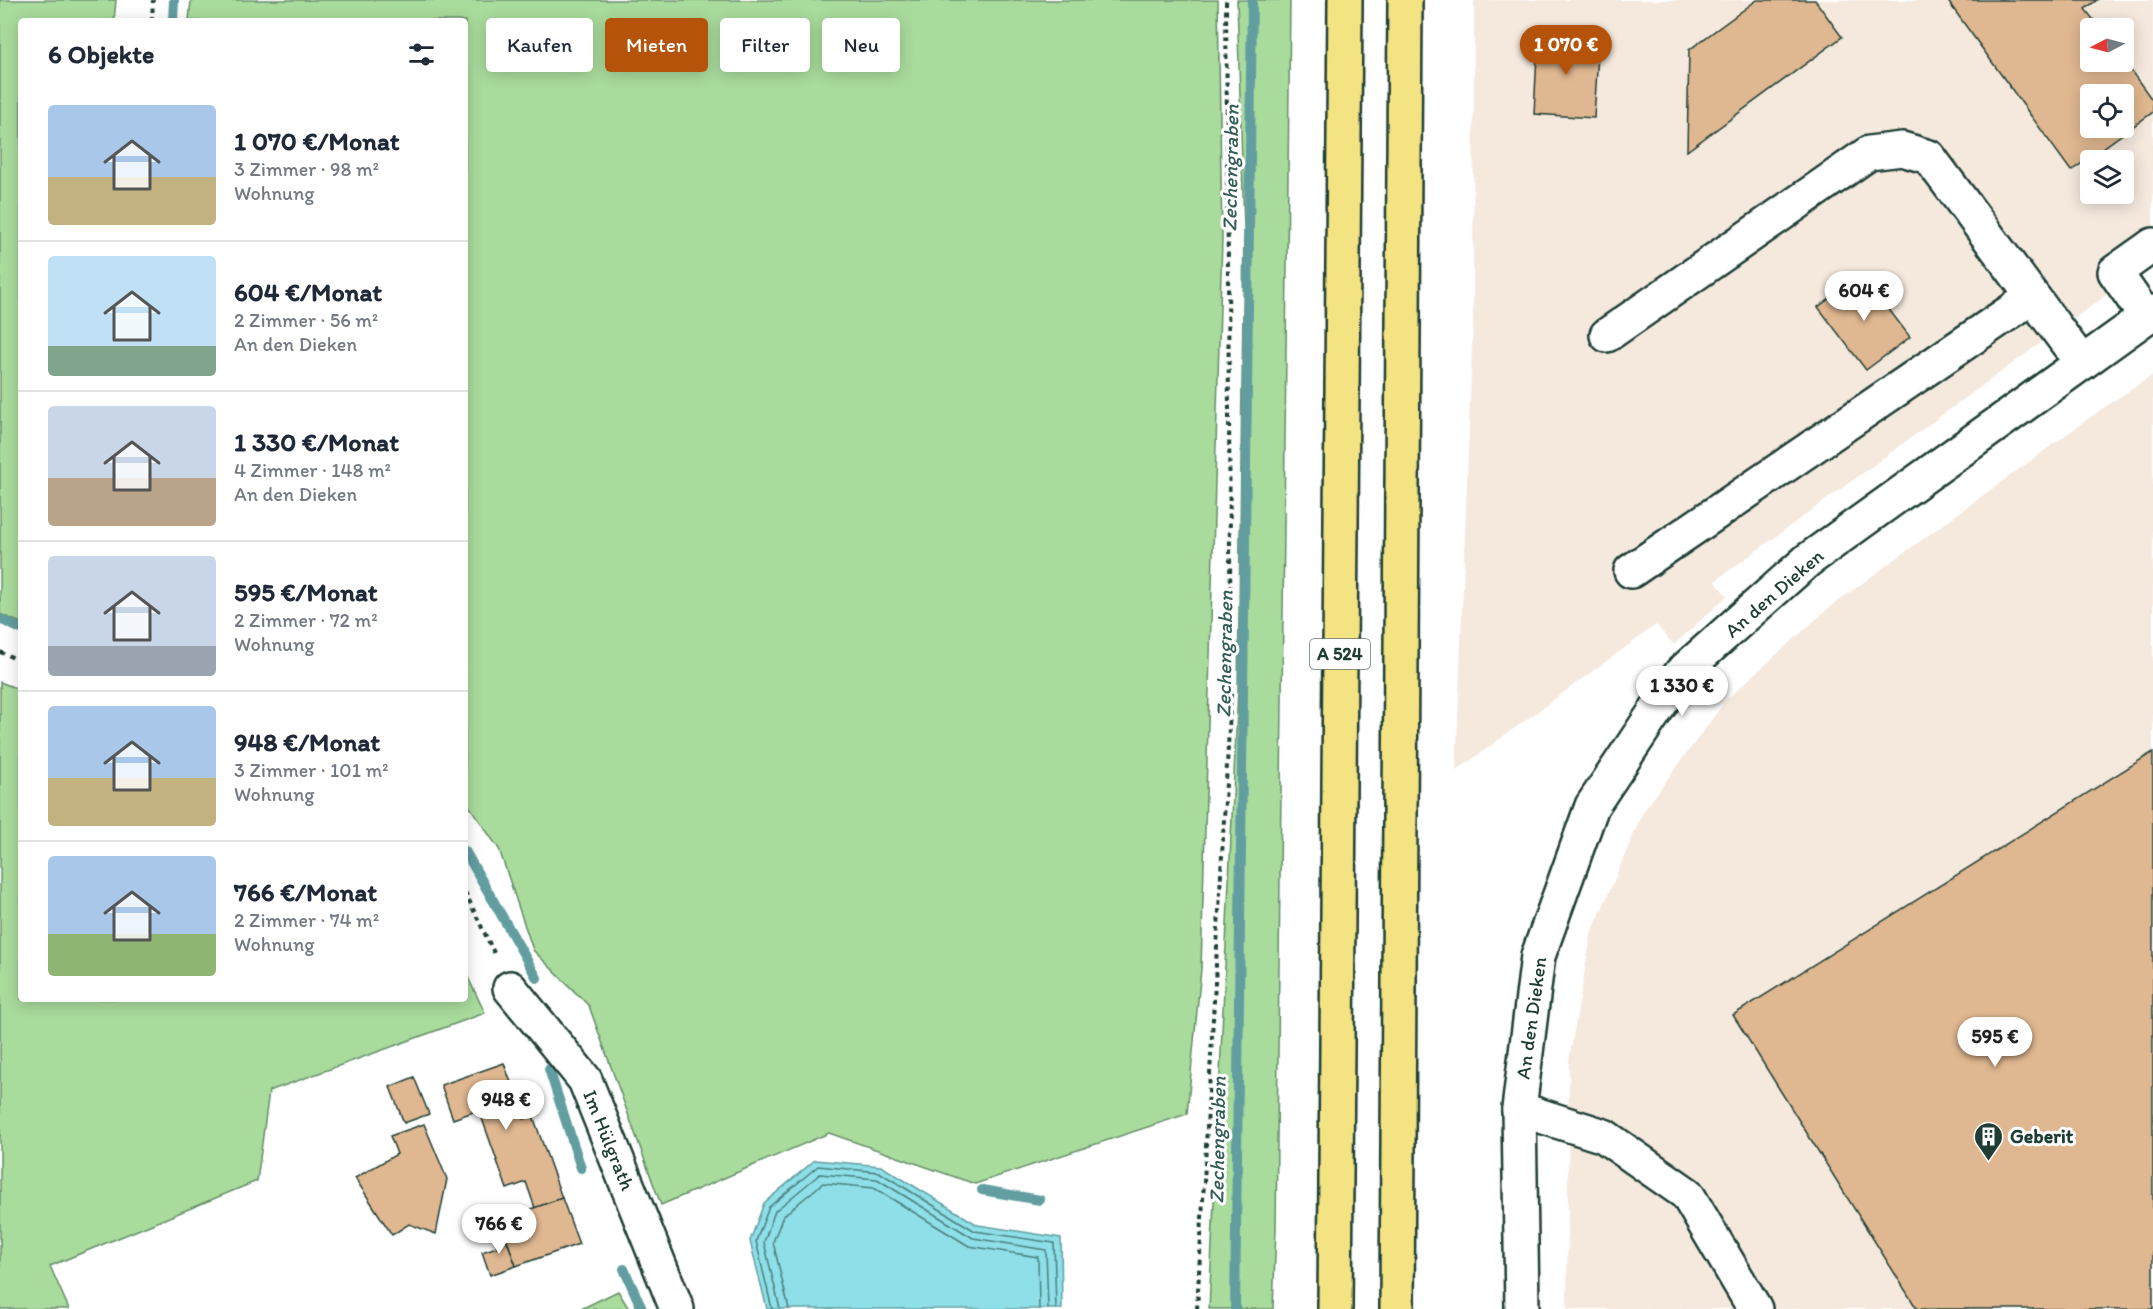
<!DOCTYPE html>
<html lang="de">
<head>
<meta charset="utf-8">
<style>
	:root { --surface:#fff; --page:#f6f6f7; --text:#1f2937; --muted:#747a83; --line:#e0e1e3; --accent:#b45309 }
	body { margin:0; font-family:Itim,sans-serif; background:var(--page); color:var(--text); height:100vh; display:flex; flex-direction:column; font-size:22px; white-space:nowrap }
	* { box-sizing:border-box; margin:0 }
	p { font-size:20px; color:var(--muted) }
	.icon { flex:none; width:33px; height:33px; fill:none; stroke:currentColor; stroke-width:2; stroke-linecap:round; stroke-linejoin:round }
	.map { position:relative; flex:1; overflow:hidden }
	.sheet { position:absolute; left:18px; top:18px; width:450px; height:984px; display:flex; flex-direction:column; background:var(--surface); border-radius:6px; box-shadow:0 3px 15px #0003 }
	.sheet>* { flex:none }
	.guide { position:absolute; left:486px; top:18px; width:570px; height:54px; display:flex; gap:12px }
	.needle { width:39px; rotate:264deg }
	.controls { position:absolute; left:2080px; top:18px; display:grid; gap:12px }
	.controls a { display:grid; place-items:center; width:54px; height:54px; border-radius:6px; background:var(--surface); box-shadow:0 3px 15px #0003; font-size:30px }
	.price { position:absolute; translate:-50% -51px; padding:0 14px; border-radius:21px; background:#fff; color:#222; font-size:20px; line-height:39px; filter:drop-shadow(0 2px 3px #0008) }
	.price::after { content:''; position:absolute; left:50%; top:36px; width:18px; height:14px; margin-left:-9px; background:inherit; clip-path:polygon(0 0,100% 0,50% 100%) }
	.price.active { background:var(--accent); color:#fff }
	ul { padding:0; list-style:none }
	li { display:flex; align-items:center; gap:18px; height:150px; padding:0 30px }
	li+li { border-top:2px solid var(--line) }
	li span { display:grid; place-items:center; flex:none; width:168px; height:120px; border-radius:6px; color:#555 }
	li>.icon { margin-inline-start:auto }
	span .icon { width:72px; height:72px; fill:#fffc; stroke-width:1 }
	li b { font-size:26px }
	h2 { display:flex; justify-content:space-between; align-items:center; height:72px; padding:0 30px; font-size:26px }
	.chip { padding:0 21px; border-radius:6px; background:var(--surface); box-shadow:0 3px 15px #0003; font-size:21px; line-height:54px }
	.chip.active { background:var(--accent); color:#fff }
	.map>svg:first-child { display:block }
</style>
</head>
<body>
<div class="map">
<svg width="2153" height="1309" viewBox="0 0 2153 1309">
	<rect width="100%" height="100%" fill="#fff"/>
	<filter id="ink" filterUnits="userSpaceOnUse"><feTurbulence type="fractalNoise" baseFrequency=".0167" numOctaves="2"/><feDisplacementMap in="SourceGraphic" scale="12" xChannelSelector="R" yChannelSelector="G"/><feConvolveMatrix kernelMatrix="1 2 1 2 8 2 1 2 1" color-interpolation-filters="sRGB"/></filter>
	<g filter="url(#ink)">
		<g fill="#f5e9de" fill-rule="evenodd">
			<path d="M1474 0H2153V261L1715 581 1727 596 1674 645 1656 625 1456 771 1473 318ZM2091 28H2124V62H2091ZM2091 94H2124V128H2091ZM2091 160H2124V194H2091Z"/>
			<path d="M2153 375V1309H1567L1569 1060 1591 935 1643 812 1727 699 1831 606 2103 408Z"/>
		</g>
		<g fill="#a9db9c" stroke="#648c68" stroke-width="1.5">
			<path d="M0 0H116L114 21H21V623L0 614Z"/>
			<path d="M191 0H1218L1222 238 1201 969 1187 1114 975 1184 829 1133 661 1205 589 1006 533 950 499 849 465 800V21H189Z"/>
			<path d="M1237 0H1290L1276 1228 1273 1309H1209L1238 688 1244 228Z"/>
			<path d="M0 682 21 690V999H465V971L485 1013 269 1091 257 1181 50 1266 69 1309H0Z"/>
			<path d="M618 1291 629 1309H581Z"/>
		</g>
		<path fill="#8edfe8" stroke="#629ea0" stroke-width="1.5" d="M815 1160 881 1166 978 1225 1061 1238 1062 1309H767L750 1241 764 1203Z"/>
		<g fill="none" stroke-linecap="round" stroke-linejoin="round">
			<g stroke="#4b7e7c" stroke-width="1.5">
				<path d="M772 1309 756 1241 769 1207 818 1166 879 1172 975 1231 1054 1243 1056 1309"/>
				<path d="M780 1309 764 1242 775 1211 820 1174 877 1179 973 1238 1046 1250 1048 1309"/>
				<path d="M789 1309 773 1242 783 1216 823 1183 874 1188 969 1246 1038 1257 1039 1309"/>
			</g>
			<g stroke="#629ea0" stroke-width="10">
				<path d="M173 21 174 0"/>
				<path d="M0 619 21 629"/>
				<path d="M465 851 537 978"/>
				<path d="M549 1069 581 1168"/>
				<path d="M982 1190 1040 1200"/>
				<path d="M624 1269 642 1309"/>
				<path d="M1235 1309 1252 0"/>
			</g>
		</g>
		<g fill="#dfb790" stroke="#1f3d34" stroke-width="1.5" fill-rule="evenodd">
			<path d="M1757 0H1815L1842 37 1687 151 1689 50Z"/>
			<path d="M1947 0H2097L2085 9 2100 28H2091V62L2124 61 2153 101V112L2071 171ZM2091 94H2124V128H2091Z"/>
			<path d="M1538 35 1599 38 1594 118 1534 114Z"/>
			<path d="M1862 274 1910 337 1866 370 1818 307Z"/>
			<path d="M2153 752V1309H1917L1733 1015Z"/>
			<path d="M504 1063 524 1119 533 1116 562 1198 535 1208 526 1182 507 1189 479 1110 453 1119 441 1085Z"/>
			<path d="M414 1077 429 1114 404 1123 390 1087Z"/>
			<path d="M424 1124 447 1179 436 1234 409 1224 392 1235 355 1178 397 1154 390 1136Z"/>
			<path d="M562 1198 579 1244 516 1266 500 1220Z"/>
			<path d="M503 1230 516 1266 490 1275 482 1252 497 1247 492 1234Z"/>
		</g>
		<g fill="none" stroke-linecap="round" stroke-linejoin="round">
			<defs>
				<g id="minor">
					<path d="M2146 317 2115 272 2153 245"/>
					<path d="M1607 335 1869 153 1902 149 1929 157 2082 363"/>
					<path d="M1631 571 2032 297"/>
					<path d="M510 988 585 1080 677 1309"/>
					<path d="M1519 1109 1604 1136 1687 1194 1755 1309"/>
					<path d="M1522 1309 1519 1109 1538 956 1592 806 1681 673 1808 560 2153 312"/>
				</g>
				<g id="highway">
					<path d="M1335 1309 1345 0"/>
					<path d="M1397 1309 1405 0"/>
				</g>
			</defs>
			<use href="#minor" stroke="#1f3d34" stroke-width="38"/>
			<use href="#highway" stroke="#1f3d34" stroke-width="38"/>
			<g stroke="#1f3d34" stroke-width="4" stroke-dasharray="4.5 4.5" stroke-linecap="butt">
				<path d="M152 21 153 0"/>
				<path d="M0 652 21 661"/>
				<path d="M465 892 496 957"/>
				<path d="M1197 1309 1231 692 1226 0"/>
			</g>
			<use href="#minor" stroke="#fff" stroke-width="33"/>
			<use href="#highway" stroke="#f4e382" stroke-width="33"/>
		</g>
	</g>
	<defs>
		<symbol id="building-pin" viewBox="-11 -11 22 30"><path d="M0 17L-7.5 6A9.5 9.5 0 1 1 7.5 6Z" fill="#1f3d34" stroke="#fff"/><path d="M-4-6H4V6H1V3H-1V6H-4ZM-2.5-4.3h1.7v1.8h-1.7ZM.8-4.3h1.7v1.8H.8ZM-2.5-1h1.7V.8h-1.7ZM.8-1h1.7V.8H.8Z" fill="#fff"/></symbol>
	</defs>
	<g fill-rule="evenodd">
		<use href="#building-pin" x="1972" y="1120" width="33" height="45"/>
	</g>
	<g text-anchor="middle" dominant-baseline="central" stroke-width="6" stroke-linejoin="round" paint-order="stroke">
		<rect fill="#fff" stroke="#627771" stroke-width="1.5" x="1310" y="639" width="60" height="30" rx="4.5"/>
		<g font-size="18" font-weight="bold" fill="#1f3d34">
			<text x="1340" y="654">A 524</text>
		</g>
		<g font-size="20" fill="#1f3d34" stroke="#fff">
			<text transform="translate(1774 593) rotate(-41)">An den Dieken</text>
			<text transform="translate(1531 1018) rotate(-82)">An den Dieken</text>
			<text transform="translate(609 1140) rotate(68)">Im Hülgrath</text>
		</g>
		<g font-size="20" font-weight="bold" fill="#1f3d34" stroke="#fff" text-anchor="start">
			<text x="2010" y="1136">Geberit</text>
		</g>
		<g font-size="21" font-style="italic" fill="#355d58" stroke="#fff">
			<text transform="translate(1230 168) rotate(-89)">Zechengraben</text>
			<text transform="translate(1224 654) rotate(-89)">Zechengraben</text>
			<text transform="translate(1217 1140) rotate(-89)">Zechengraben</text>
		</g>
	</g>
</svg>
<div class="controls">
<a><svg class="needle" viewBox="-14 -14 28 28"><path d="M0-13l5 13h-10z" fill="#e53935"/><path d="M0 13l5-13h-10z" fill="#747a83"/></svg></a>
<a><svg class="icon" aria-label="locate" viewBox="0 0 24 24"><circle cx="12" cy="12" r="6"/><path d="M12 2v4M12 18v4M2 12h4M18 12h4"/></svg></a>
<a><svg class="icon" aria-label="layers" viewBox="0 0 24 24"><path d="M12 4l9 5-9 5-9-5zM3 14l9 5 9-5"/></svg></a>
</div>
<b class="price active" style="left:1566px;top:76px">1 070 €</b>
<b class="price" style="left:1864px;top:322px">604 €</b>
<b class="price" style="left:1682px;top:717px">1 330 €</b>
<b class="price" style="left:1995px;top:1068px">595 €</b>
<b class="price" style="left:506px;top:1131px">948 €</b>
<b class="price" style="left:499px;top:1255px">766 €</b>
<div class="guide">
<a class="chip">Kaufen</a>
<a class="chip active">Mieten</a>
<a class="chip">Filter</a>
<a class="chip">Neu</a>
</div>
<section class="sheet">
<h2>6 Objekte<svg class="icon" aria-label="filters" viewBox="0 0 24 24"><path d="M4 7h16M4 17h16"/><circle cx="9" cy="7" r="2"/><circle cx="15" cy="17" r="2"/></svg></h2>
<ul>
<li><span style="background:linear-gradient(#a9c7e8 60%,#c2b280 0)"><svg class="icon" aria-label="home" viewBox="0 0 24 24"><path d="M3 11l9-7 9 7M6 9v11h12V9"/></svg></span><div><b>1 070 €/Monat</b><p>3 Zimmer · 98 m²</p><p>Wohnung</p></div></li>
<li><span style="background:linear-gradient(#bfe0f5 75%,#7fa58c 0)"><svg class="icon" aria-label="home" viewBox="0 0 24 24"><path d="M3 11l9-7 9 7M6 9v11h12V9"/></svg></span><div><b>604 €/Monat</b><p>2 Zimmer · 56 m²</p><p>An den Dieken</p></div></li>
<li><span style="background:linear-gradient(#c9d6e8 60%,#b9a48a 0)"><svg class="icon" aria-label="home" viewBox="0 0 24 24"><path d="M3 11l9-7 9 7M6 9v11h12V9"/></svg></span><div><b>1 330 €/Monat</b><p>4 Zimmer · 148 m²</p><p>An den Dieken</p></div></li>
<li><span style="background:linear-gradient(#c9d6e8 75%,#9aa5b1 0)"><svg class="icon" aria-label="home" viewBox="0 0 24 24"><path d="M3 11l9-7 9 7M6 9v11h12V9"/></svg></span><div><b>595 €/Monat</b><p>2 Zimmer · 72 m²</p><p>Wohnung</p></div></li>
<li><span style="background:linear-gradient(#a9c7e8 60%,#c2b280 0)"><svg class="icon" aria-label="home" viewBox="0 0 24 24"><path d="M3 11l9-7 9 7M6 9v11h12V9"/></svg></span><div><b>948 €/Monat</b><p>3 Zimmer · 101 m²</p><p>Wohnung</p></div></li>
<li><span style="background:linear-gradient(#a9c7e8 65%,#8fb573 0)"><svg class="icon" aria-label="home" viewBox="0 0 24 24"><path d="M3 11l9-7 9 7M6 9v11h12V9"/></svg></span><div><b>766 €/Monat</b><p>2 Zimmer · 74 m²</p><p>Wohnung</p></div></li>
</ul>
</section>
</div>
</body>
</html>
